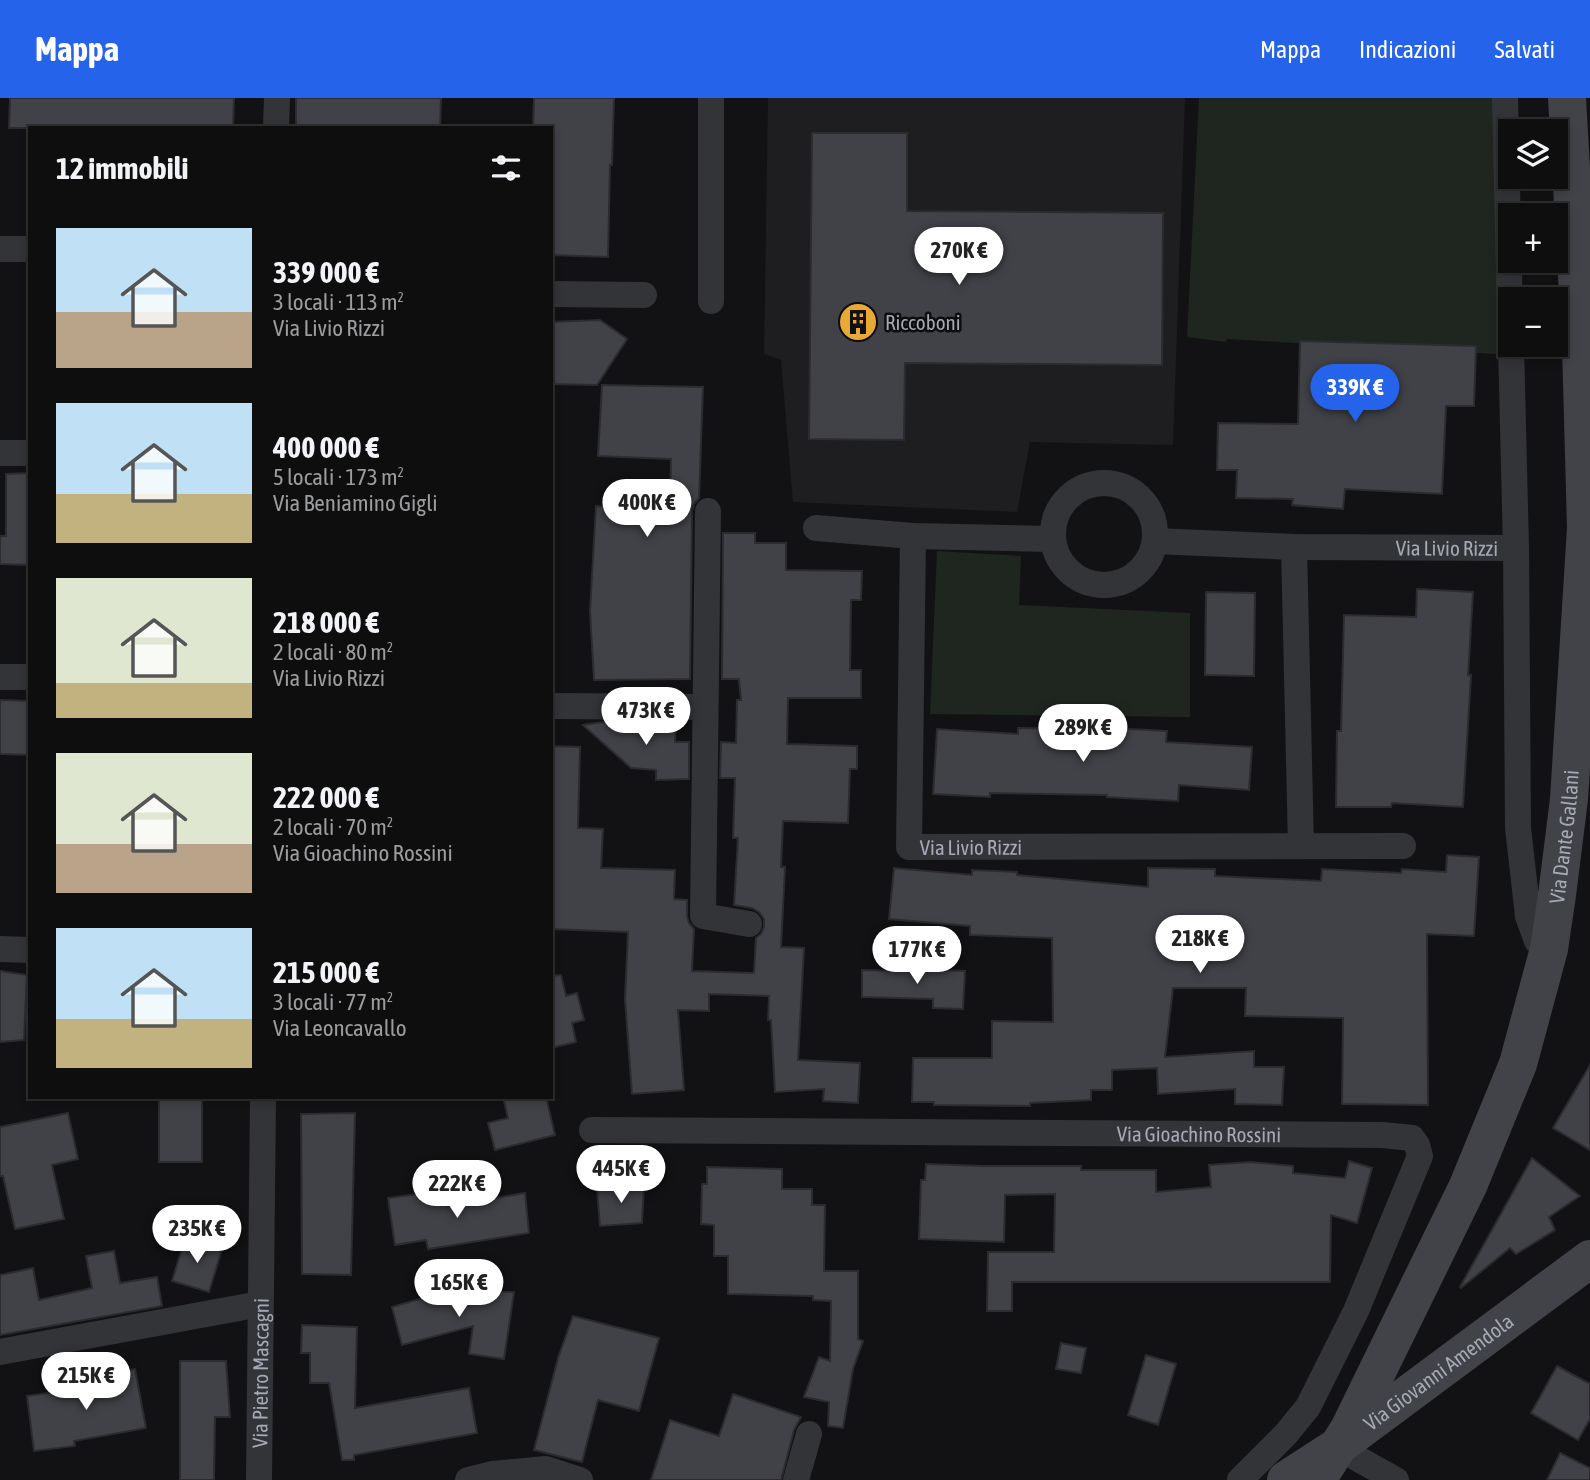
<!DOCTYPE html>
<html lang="it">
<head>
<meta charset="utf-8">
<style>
	:root { --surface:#0e0e0f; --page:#1c1c1d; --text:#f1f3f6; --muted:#9b9c9e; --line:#2e2e2f; --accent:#2563eb }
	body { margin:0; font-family:"Asap Condensed",sans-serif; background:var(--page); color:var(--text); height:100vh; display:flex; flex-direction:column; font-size:26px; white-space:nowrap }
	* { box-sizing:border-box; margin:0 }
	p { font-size:23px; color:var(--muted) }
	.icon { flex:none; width:38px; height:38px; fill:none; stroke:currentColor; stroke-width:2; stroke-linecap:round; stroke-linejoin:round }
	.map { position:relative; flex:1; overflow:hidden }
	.panel { position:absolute; left:28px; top:28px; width:525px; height:973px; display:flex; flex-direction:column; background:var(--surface); border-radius:0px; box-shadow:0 4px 10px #0003,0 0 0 2px var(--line) }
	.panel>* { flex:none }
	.buttons { position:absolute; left:1498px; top:21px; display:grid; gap:14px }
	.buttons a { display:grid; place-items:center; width:70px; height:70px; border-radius:0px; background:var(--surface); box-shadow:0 4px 10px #0003,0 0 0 2px var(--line); font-size:35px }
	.price { position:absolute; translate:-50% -60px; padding:0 16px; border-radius:24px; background:#fff; color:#222; font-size:23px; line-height:46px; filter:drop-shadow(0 2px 4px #0008) }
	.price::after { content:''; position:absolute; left:50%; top:42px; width:21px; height:16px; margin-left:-10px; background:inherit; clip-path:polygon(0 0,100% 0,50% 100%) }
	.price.active { background:var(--accent); color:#fff }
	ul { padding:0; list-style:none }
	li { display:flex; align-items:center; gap:21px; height:175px; padding:0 28px }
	li span { display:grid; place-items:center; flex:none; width:196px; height:140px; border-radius:0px; color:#555 }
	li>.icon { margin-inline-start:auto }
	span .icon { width:84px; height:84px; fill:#fffc; stroke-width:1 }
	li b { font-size:30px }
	h2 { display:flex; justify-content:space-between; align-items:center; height:84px; padding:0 28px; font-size:30px }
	header { display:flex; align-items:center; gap:42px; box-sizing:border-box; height:98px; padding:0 35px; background:var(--accent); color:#fff }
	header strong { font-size:33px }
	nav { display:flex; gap:38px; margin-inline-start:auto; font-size:24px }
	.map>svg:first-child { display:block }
</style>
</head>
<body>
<header>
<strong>Mappa</strong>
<nav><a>Mappa</a><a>Indicazioni</a><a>Salvati</a></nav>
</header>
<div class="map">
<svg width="1590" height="1382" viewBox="0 0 1590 1382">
	<rect width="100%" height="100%" fill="#121214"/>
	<path fill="#1e1e21" d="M768 0H1185L1173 347 1030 344 1017 414 793 404 781 262 764 256Z"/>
	<g fill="#1f261f">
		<path d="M1199 0H1505L1510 247 1513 257 1227 241 1226 244 1187 239Z"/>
		<path d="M937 453 1021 458 1019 507 1190 515V619L930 616Z"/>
	</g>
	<g fill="#414247" stroke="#2c2c30" stroke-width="2">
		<path d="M10 0H234L233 30H9Z"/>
		<path d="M296 0H441L440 30H296Z"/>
		<path d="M534 0H614L612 67H610L608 159 551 157V30H533Z"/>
		<path d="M812 35H907V113L1163 115 1162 267 905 265 904 342 809 341Z"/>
		<path d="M600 222 627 241 597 287 551 286V224Z"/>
		<path d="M1300 243 1476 248 1474 308H1446L1442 396 1345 391 1343 411 1292 407 1293 401 1236 400 1237 372H1217L1218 325 1298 326Z"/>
		<path d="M602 287 703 289 699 400 694 406 692 413 690 581 594 582 590 513 596 408 670 411 671 361 598 358Z"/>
		<path d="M30 375V467L0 466V438H6V376Z"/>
		<path d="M723 435H755V445H786V472L862 473 861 502H851L850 572H861V600H788L787 646 857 648V671H850L848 725 783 723 781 769H785L781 849 804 850 798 962 860 965 858 1005 823 1003 824 991 775 994 771 922H768L769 898 709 896V913L678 912 684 992 632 996 625 901 628 834 551 831V648L580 649 578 730 603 731 601 770 675 772 674 801 687 802V818L689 825 694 831 692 873 754 875 756 840 761 836 764 829V821L759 814 752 810 734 807 738 740H733L735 680H720L721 644 736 645 737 602H741L739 581H722Z"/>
		<path d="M1417 491 1473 494 1468 577H1471L1463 709 1392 705 1391 709H1336L1337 633H1341L1344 517 1416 519Z"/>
		<path d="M1206 494 1255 495 1254 578 1205 577Z"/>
		<path d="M0 602 30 603V657L0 656Z"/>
		<path d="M603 624 676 625 675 644H689V681L656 682V672L631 670 583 627Z"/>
		<path d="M1018 630 1111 631V630L1167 633 1166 644 1252 649 1249 692 1179 687 1178 703 1107 699V697L990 695V699L933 696 937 631 1018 636Z"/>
		<path d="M1447 757 1479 759 1474 838 1427 836 1428 1007 1342 1006 1343 920 1245 918 1246 890H1173L1165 959 1254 953V969H1284L1282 1007 1235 1006V991L1158 996 1157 970 1112 972V992H1091V1002L1030 1005V1008L934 1007V1004H912L913 960H992V923L1053 924 1052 840 970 837V828L889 821 894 770 972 777V772L1017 774V777L1148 789V770L1215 771V778L1321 783 1322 771 1401 775 1402 771 1446 774Z"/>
		<path d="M917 871 965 873 963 911 933 910V901L862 899V872L917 873Z"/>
		<path d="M0 873 27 877 24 942 0 944Z"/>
		<path d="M561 877 566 898 577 895 584 922 572 925 576 944 551 950V878Z"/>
		<path d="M1590 967V1052L1553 1030Z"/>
		<rect x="159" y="999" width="43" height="65"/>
		<path d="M503 999H546L555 1037 495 1052 488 1025 508 1020Z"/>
		<path d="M68 1015 78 1061 52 1067 64 1121 15 1131 3 1078H0V1029Z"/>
		<path d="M355 1015 351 1177 302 1176 301 1016Z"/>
		<path d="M1532 1060 1580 1098 1549 1119 1555 1132 1516 1156 1510 1150 1461 1190 1460 1189Z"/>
		<path d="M1349 1063 1372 1070 1357 1125 1331 1117 1330 1184H1012V1213H987L988 1154H1054L1055 1096 1005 1097 1004 1144 919 1141 921 1082H925L926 1066 984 1068H1081V1072H1156V1094L1211 1089 1209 1067 1250 1064 1293 1068V1075L1345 1080Z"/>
		<path d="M707 1069 782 1071V1091H812V1107H825L824 1173H858V1241L863 1243 853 1271 843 1330 828 1328 829 1304 804 1299 819 1259 830 1263 831 1203 813 1202V1198L728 1196V1158H714V1127L701 1126 702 1086H707Z"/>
		<path d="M644 1087 642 1125 600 1128 597 1091Z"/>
		<path d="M425 1095 426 1103 447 1100 448 1108 525 1095 529 1135 428 1151 426 1142 395 1147 388 1100Z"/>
		<path d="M185 1140 222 1151 209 1194 172 1183Z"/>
		<path d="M114 1153 120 1185 157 1179 162 1208 0 1237V1177L33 1170 39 1202 92 1190 86 1158Z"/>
		<path d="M444 1194H514L504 1261 469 1256 473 1228 402 1247 392 1209Z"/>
		<path d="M573 1218 659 1240 639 1313 598 1302 582 1364 534 1352 558 1260Z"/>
		<path d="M302 1227 357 1229 355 1310 469 1290 477 1335 354 1357V1362H342L329 1285H310V1255H301Z"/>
		<path d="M1061 1245 1086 1250 1081 1275 1056 1271Z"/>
		<path d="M1146 1257 1176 1266 1158 1327 1128 1317Z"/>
		<path d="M180 1263H226L230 1319H215L214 1382H180Z"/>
		<path d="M1557 1268 1590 1286V1321L1578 1342 1531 1315Z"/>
		<path d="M135 1271 146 1330 74 1343 75 1348 34 1353 27 1298 101 1287 99 1278Z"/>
		<path d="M733 1296 801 1319 794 1332 781 1382H651L670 1322 719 1338Z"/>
		<path d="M1560 1355 1590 1370V1382H1547Z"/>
	</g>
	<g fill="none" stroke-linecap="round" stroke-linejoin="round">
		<g stroke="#333438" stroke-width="26">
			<path d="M711 0V203"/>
			<path d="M1505 0 1510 218"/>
			<path d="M276 30 277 0"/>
			<path d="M0 151H30"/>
			<path d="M551 196 644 197"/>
			<path d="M1511 247 1516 450 1518 730 1528 818 1537 843 1549 851"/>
			<path d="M0 355H30"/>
			<circle cx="1104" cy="436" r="51"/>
			<path d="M708 413 703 818 749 826"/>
			<path d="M816 430 913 438 1053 441"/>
			<path id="s1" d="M913 438 909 749 1403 748"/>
			<path id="s2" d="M1155 443 1294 449 1516 450"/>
			<path d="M1294 449 1301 748"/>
			<path d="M0 579H30"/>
			<path d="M551 608 705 609"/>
			<path d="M0 851 30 852"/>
			<path id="s3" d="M592 1032 1383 1037 1412 1040 1417 1047 1420 1058 1356 1213 1308 1309 1286 1336 1240 1382"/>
			<path d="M0 1254 260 1206"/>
			<path d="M1337 1349 1396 1382"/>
			<path id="s4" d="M259 1382 263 999"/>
			<path d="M468 1382 492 1376 546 1371 580 1382"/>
			<path d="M796 1382 809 1336"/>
		</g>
		<g stroke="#414348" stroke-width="38">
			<path id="s5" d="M1286 1382 1337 1349 1590 1161"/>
			<path id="s6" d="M1317 1382 1349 1331 1468 1088 1518 966 1549 851 1557 797 1569 701 1586 430 1581 248 1567 0"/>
		</g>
	</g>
	<defs>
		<symbol id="building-disc" viewBox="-11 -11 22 22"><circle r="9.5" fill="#e9a935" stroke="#0d0d0f"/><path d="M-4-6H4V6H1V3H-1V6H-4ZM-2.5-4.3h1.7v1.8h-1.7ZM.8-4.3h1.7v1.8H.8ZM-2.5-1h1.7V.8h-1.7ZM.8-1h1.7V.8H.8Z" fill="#111"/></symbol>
	</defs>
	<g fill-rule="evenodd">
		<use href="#building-disc" x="836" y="202" width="44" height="44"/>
	</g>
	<g text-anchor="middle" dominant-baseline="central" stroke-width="5" stroke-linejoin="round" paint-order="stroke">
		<g font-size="21" fill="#a4a9b4" stroke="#0d0d0f" text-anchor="start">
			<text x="885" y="224">Riccoboni</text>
		</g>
		<g font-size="21" fill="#a4a9b4" stroke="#0d0d0f">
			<text stroke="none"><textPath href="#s2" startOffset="292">Via Livio Rizzi</textPath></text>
			<text stroke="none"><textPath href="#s6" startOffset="695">Via Dante Gallani</textPath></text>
			<text stroke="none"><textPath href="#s1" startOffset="373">Via Livio Rizzi</textPath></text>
			<text stroke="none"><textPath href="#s3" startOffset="607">Via Gioachino Rossini</textPath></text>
			<text stroke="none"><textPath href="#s5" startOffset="187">Via Giovanni Amendola</textPath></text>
			<text stroke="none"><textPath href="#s4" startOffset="107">Via Pietro Mascagni</textPath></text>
		</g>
	</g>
</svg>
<div class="buttons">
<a><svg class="icon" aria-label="layers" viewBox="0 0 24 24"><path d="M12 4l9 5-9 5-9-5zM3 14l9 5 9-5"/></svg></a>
<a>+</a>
<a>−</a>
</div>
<b class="price" style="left:959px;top:189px">270K €</b>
<b class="price active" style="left:1355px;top:326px">339K €</b>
<b class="price" style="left:647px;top:441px">400K €</b>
<b class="price" style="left:646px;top:649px">473K €</b>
<b class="price" style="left:1083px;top:666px">289K €</b>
<b class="price" style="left:1200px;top:877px">218K €</b>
<b class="price" style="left:917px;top:888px">177K €</b>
<b class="price" style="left:621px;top:1107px">445K €</b>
<b class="price" style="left:457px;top:1122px">222K €</b>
<b class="price" style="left:197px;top:1167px">235K €</b>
<b class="price" style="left:459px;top:1221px">165K €</b>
<b class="price" style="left:86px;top:1314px">215K €</b>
<section class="panel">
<h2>12 immobili<svg class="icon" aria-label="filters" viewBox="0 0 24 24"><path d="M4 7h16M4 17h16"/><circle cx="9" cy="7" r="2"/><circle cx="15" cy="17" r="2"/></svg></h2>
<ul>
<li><span style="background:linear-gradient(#bfe0f5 60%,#b9a48a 0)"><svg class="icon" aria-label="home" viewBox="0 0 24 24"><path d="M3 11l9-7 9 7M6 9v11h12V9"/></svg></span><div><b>339 000 €</b><p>3 locali · 113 m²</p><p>Via Livio Rizzi</p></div></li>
<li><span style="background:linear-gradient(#bfe0f5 65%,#c2b280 0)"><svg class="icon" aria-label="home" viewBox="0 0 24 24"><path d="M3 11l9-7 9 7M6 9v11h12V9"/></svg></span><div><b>400 000 €</b><p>5 locali · 173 m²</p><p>Via Beniamino Gigli</p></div></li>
<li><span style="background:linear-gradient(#dfe7d0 75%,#c2b280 0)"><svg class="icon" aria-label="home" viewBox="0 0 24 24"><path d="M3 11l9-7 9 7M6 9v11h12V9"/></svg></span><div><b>218 000 €</b><p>2 locali · 80 m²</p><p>Via Livio Rizzi</p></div></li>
<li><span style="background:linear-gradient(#dfe7d0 65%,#b9a48a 0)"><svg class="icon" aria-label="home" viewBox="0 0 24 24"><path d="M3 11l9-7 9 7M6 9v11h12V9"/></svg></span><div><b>222 000 €</b><p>2 locali · 70 m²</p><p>Via Gioachino Rossini</p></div></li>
<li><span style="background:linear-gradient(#bfe0f5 65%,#c2b280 0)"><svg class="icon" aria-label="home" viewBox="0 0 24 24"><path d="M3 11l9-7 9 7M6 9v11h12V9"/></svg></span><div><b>215 000 €</b><p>3 locali · 77 m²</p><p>Via Leoncavallo</p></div></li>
</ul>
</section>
</div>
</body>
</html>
